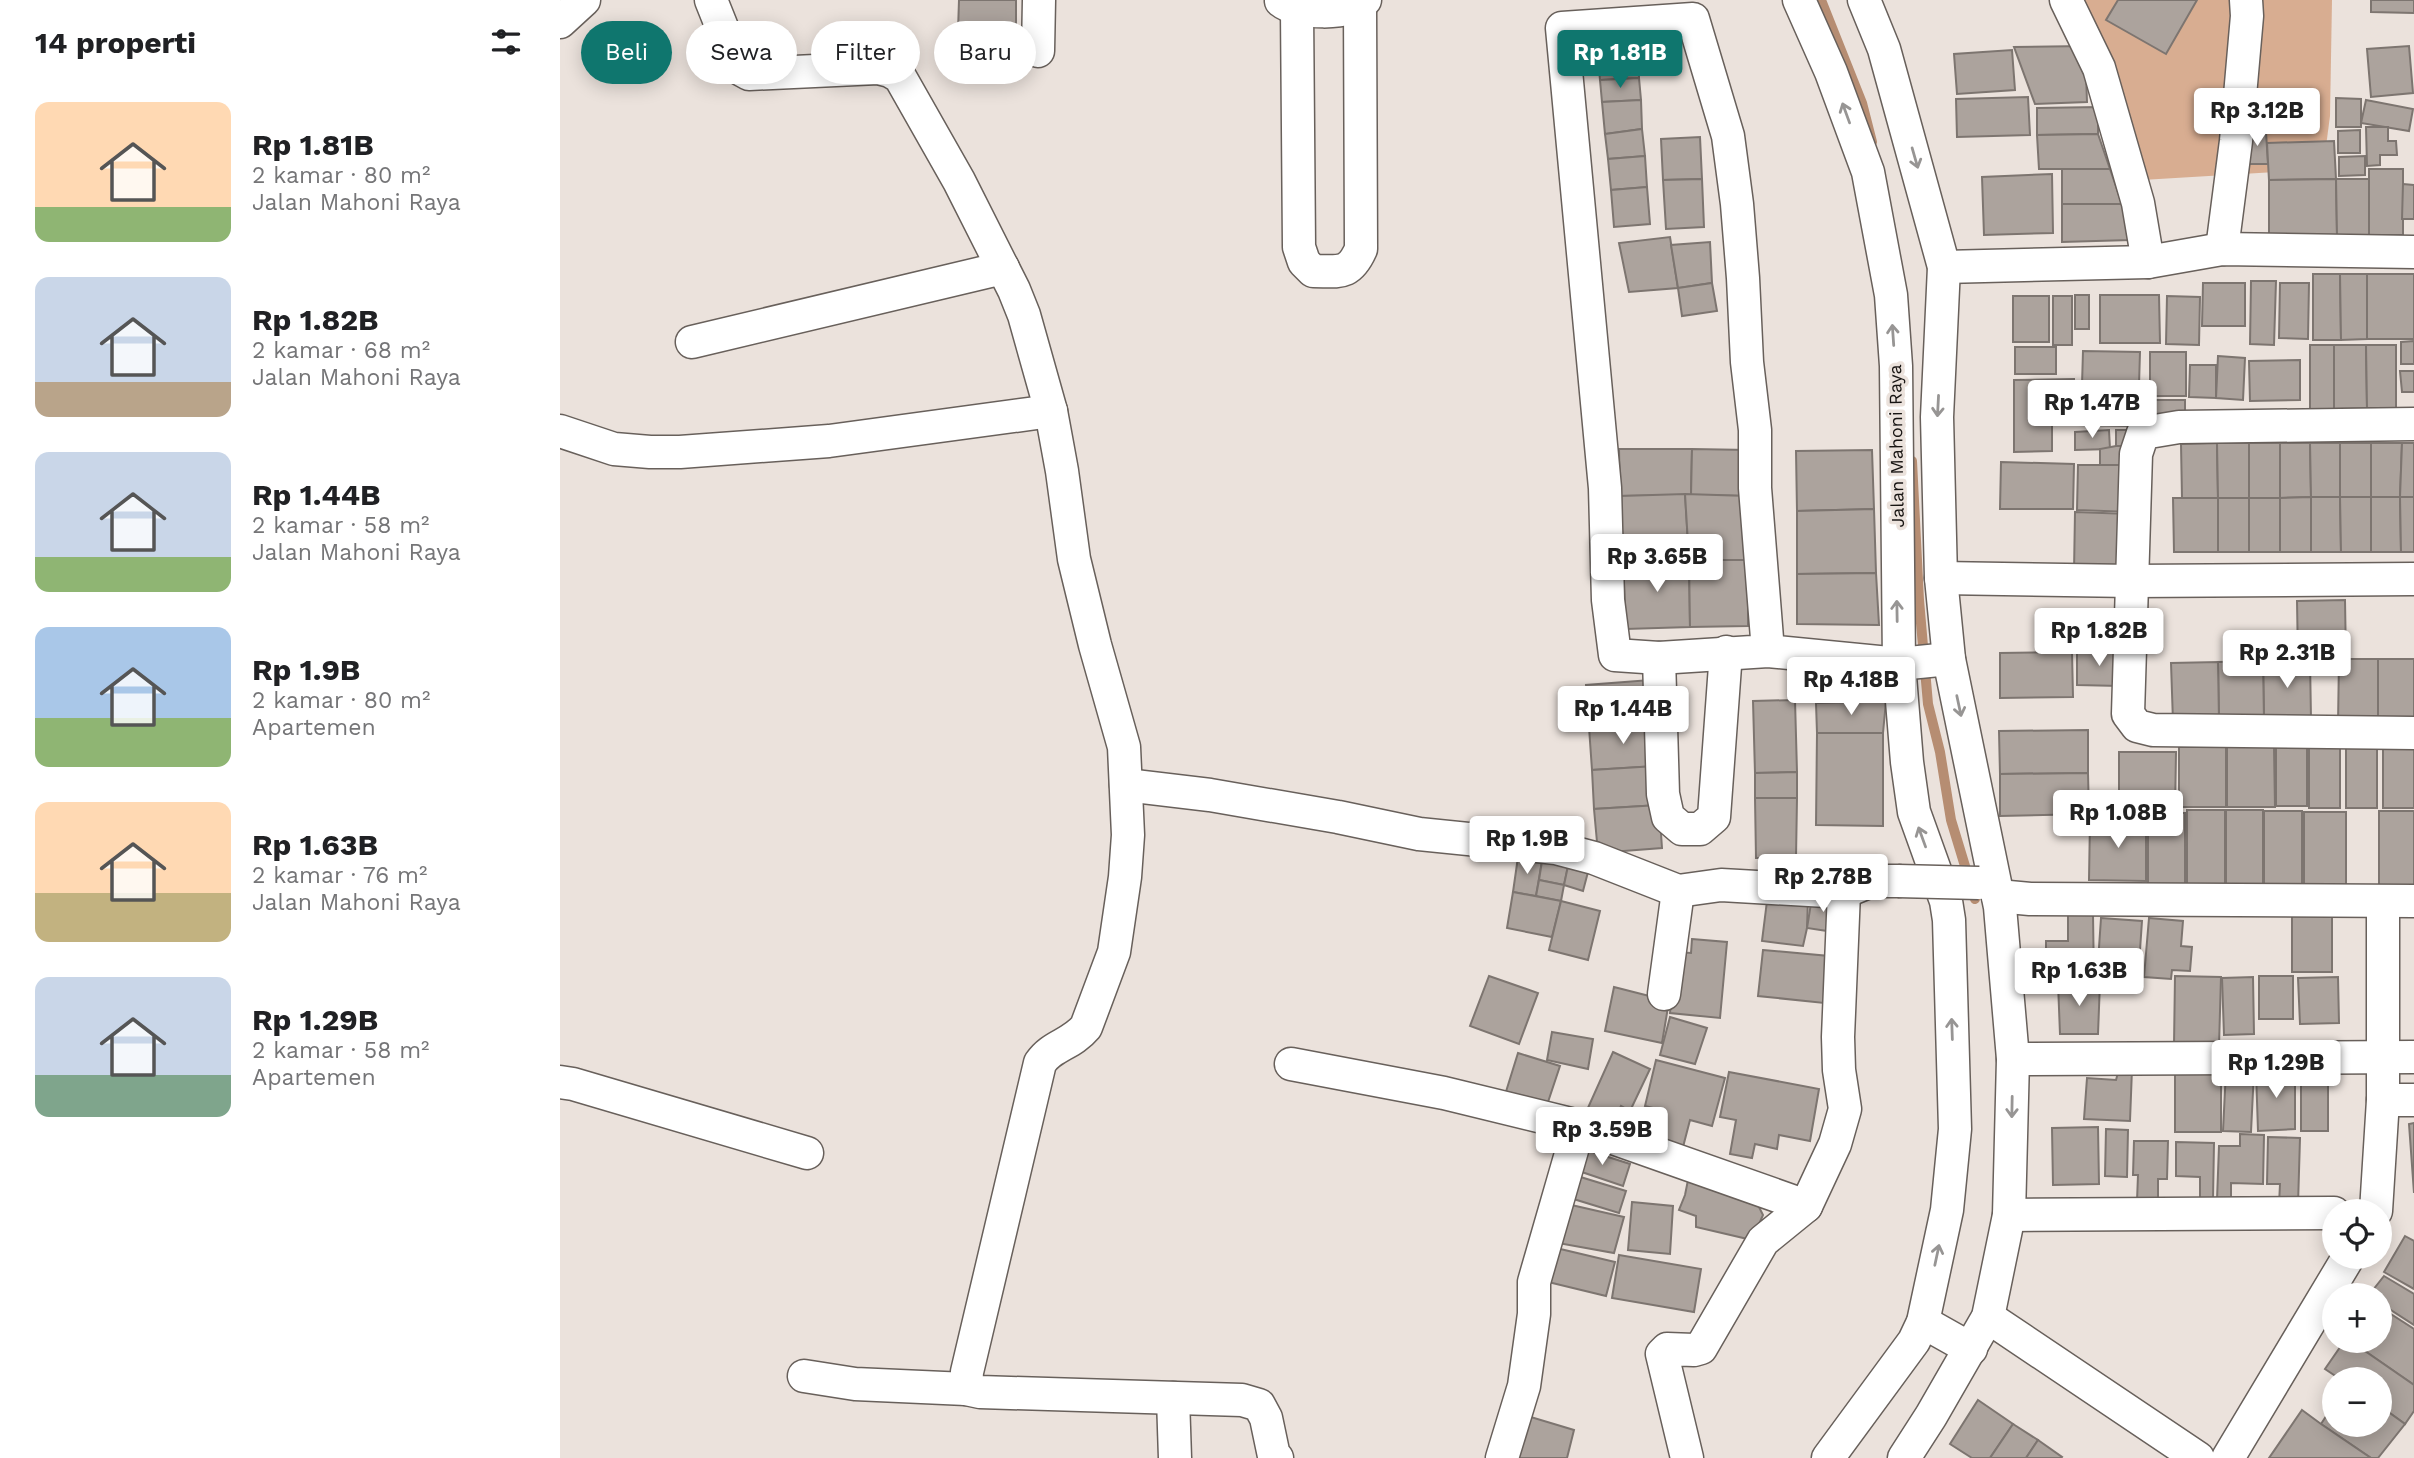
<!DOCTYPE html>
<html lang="id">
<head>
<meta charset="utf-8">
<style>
	:root { --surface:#fff; --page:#f2f2f2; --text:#202124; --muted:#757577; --accent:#0f766e }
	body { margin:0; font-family:"Work Sans",sans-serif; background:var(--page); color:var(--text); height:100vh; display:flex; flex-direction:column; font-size:26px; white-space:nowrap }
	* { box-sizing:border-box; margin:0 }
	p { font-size:23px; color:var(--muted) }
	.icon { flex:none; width:38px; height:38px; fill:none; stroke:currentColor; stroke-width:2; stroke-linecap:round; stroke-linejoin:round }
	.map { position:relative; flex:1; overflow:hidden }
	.details { display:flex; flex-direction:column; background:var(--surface); width:560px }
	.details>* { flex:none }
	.guide { position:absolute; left:21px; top:21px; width:665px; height:63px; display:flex; gap:14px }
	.buttons { position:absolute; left:1762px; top:1199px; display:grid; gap:14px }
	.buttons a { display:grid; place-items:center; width:70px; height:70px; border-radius:50%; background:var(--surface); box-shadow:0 4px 18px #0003; font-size:35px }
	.price { position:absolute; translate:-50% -60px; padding:0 16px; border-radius:7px; background:#fff; color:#222; font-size:23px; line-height:46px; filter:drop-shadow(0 2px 4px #0008) }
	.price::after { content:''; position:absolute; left:50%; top:42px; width:21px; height:16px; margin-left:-10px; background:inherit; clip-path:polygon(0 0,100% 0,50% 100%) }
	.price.on { background:var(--accent); color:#fff }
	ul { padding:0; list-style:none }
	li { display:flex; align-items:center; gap:21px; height:175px; padding:0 35px }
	li span { display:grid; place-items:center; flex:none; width:196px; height:140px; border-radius:14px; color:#555 }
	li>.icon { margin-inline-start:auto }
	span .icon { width:84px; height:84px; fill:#fffc; stroke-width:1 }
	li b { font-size:30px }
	h2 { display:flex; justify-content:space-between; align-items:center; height:84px; padding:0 35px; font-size:30px }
	.tag { padding:0 24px; border-radius:32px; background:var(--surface); box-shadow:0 4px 18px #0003; font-size:24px; line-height:63px }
	.tag.on { background:var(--accent); color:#fff }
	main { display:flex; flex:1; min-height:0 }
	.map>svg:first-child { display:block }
</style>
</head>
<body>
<main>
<section class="details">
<h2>14 properti<svg class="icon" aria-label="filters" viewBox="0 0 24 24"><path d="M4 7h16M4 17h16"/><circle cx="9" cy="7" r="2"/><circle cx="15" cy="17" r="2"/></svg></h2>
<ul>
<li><span style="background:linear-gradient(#ffd9b3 75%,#8fb573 0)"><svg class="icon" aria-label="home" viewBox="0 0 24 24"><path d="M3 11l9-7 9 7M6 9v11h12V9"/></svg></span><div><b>Rp 1.81B</b><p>2 kamar · 80 m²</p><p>Jalan Mahoni Raya</p></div></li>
<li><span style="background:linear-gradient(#c9d6e8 75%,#b9a48a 0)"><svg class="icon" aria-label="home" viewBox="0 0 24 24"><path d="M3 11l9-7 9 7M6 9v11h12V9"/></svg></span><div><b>Rp 1.82B</b><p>2 kamar · 68 m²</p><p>Jalan Mahoni Raya</p></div></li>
<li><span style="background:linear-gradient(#c9d6e8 75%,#8fb573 0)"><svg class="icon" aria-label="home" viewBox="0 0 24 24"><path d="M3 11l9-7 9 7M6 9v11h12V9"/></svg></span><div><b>Rp 1.44B</b><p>2 kamar · 58 m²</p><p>Jalan Mahoni Raya</p></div></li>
<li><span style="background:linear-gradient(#a9c7e8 65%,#8fb573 0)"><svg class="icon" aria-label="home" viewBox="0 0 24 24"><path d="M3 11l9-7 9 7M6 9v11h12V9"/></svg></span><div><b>Rp 1.9B</b><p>2 kamar · 80 m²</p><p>Apartemen</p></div></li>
<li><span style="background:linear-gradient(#ffd9b3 65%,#c2b280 0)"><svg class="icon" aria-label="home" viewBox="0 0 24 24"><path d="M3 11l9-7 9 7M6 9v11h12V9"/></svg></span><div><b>Rp 1.63B</b><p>2 kamar · 76 m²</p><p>Jalan Mahoni Raya</p></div></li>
<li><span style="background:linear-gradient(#c9d6e8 70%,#7fa58c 0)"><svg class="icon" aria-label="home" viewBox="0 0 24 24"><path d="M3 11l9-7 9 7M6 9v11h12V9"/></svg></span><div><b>Rp 1.29B</b><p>2 kamar · 58 m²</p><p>Apartemen</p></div></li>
</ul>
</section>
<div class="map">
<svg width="1854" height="1458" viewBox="0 0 1854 1458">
	<rect width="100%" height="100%" fill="#ebe2dc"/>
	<path fill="#d8ad91" d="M1506 0H1772L1770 116 1763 169 1582 180Z"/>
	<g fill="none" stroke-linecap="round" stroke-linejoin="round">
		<g stroke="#b68d72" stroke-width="10">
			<path d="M1261 0 1302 103 1312 142"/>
			<path d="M1352 461 1359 600 1368 704 1380 752 1391 820 1415 899"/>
		</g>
	</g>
	<g fill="#aca39d" stroke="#7d7570" stroke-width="2">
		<path d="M399 0H456V31H398Z"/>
		<path d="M1558 0H1637L1606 54 1546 20Z"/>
		<path d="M1811 0H1854V13L1811 12Z"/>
		<path d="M1078 44 1079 78 1040 80 1037 47Z"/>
		<path d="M1525 46 1527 102 1475 104 1454 47Z"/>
		<path d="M1849 46 1853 93 1811 97 1807 49Z"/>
		<path d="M1452 50 1455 90 1397 94 1394 54Z"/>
		<path d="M1079 78 1081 100 1042 102 1040 80Z"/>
		<path d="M1468 97 1470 135 1397 137 1396 99Z"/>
		<path d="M1776 98 1801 99V127H1776Z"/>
		<path d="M1081 100 1082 129 1045 134 1042 102Z"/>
		<path d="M1806 100 1853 109 1849 131 1801 123Z"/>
		<path d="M1538 107V134L1477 135V108Z"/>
		<path d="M1806 127H1828V141H1836L1837 155H1820V165L1807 166Z"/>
		<path d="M1082 129 1085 156 1048 159 1045 134Z"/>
		<path d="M1800 130V153H1778V131Z"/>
		<path d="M1706 132 1708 164H1687L1685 133Z"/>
		<path d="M1538 134 1550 169H1479L1477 135Z"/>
		<path d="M1140 137 1142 179 1103 180 1101 139Z"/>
		<path d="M1774 141 1776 179 1709 180 1707 143Z"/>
		<path d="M1085 156 1087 187 1051 190 1048 159Z"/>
		<path d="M1805 156V175L1779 176V157Z"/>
		<path d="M1502 169H1550L1562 204H1502Z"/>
		<rect x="1809" y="169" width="34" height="66"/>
		<path d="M1492 174 1493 233 1424 235 1422 177Z"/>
		<path d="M1142 179 1144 227 1106 229 1103 180Z"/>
		<path d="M1776 179 1777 235H1709V180Z"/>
		<path d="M1776 179H1809V235H1777Z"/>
		<path d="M1843 184 1854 185V219H1842Z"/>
		<path d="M1087 187 1090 224 1054 227 1051 190Z"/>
		<path d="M1502 204H1562L1570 240 1502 242Z"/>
		<path d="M1110 237 1118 288 1069 292 1059 243Z"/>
		<path d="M1150 242 1152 283 1118 288 1111 245Z"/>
		<path d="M1753 274H1780L1781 340H1753Z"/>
		<path d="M1780 274H1807V339L1781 340Z"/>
		<rect x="1807" y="274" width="47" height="65"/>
		<path d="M1691 281H1716L1714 345 1690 344Z"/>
		<path d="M1152 283 1157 311 1122 316 1118 288Z"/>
		<path d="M1643 283H1685V326H1642Z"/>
		<path d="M1720 283H1749L1748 339 1719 338Z"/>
		<rect x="1515" y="295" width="14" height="34"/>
		<path d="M1540 295H1599L1600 343H1540Z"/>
		<rect x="1453" y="296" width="36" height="46"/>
		<rect x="1493" y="296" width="19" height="49"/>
		<path d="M1607 296 1640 297 1639 345 1606 344Z"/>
		<path d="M1854 341V364H1841V342Z"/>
		<rect x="1750" y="345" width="24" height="64"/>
		<path d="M1774 345H1806L1807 408 1774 409Z"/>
		<path d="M1806 345H1836V408H1807Z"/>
		<rect x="1455" y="347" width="41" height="27"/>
		<path d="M1523 351 1580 352 1579 385H1522Z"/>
		<rect x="1590" y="352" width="36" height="44"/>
		<path d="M1658 356 1685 358 1683 400 1656 398Z"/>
		<path d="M1740 360V400L1690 401 1689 361Z"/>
		<path d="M1630 365H1656V398L1629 397Z"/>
		<path d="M1840 371H1854V392H1842Z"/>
		<path d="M1514 379V409H1492V451L1454 452V380Z"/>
		<path d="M1521 388 1579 389V426L1520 425Z"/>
		<rect x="1594" y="400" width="31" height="20"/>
		<path d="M1549 430 1550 449 1515 450V432Z"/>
		<rect x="1556" y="430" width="19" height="16"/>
		<path d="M1657 443 1658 498H1622L1621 444Z"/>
		<path d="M1657 443H1689V498H1658Z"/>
		<rect x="1689" y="443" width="31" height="55"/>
		<path d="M1720 443H1750L1751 497 1720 498Z"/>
		<path d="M1750 443H1780V497H1751Z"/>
		<rect x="1780" y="443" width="31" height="54"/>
		<path d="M1811 443H1842L1840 497H1811Z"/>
		<path d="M1842 443H1854V497H1840Z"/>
		<path d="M1556 446H1563L1564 465H1540V449Z"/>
		<path d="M1059 449H1132L1131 495 1060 496Z"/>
		<path d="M1132 449 1189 450 1188 496 1131 495Z"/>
		<path d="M1312 450 1314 509 1237 511 1236 451Z"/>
		<path d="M1441 462 1514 464 1513 509H1440Z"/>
		<path d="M1518 465H1564L1571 512 1517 510Z"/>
		<path d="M1125 494 1129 560 1063 562 1060 496Z"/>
		<path d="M1125 494 1188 496V560H1129Z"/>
		<path d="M1751 497V552H1720V498Z"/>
		<path d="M1751 497H1780L1781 552H1751Z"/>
		<path d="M1780 497H1811V552H1781Z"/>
		<path d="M1811 497H1840L1841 552H1811Z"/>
		<path d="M1840 497H1854V552H1841Z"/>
		<path d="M1613 498H1658V552H1614Z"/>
		<rect x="1658" y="498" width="31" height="54"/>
		<rect x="1689" y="498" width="31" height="54"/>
		<path d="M1314 509 1316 573 1237 574V511Z"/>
		<path d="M1515 512 1570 514 1568 573 1514 572Z"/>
		<path d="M1129 560 1130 627 1066 629 1063 562Z"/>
		<path d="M1129 560H1188V626L1130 627Z"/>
		<path d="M1316 573 1319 625 1237 624V574Z"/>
		<path d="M1785 600 1786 659 1738 660 1737 601Z"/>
		<path d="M1517 650 1561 651 1560 686 1517 685Z"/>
		<path d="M1512 652 1513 697 1440 698V653Z"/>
		<path d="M1779 659H1818V725L1778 724Z"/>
		<rect x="1818" y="659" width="36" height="66"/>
		<path d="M1750 660 1751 719 1704 720 1703 661Z"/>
		<path d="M1703 661 1704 720 1659 721 1658 662Z"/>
		<path d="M1658 662 1659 721 1613 722 1611 663Z"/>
		<path d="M1090 680 1093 722 1029 727 1026 685Z"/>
		<path d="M1235 700 1237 772 1195 773 1193 701Z"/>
		<path d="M1326 701 1323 733H1257L1256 703Z"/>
		<path d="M1093 722 1096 766 1032 770 1029 727Z"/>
		<path d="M1528 730V773L1440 774 1439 731Z"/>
		<path d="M1257 733H1323V826L1256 825Z"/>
		<rect x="1716" y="746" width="31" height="60"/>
		<rect x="1619" y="747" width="47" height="60"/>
		<path d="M1667 747H1714L1715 807H1667Z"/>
		<rect x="1749" y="748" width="31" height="60"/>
		<rect x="1786" y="748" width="31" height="60"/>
		<rect x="1823" y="748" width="31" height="60"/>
		<path d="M1559 752H1616L1615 812H1559Z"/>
		<path d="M1096 766 1099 805 1034 809 1032 770Z"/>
		<path d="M1237 772V798H1195V773Z"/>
		<path d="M1528 773 1529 814 1440 816V774Z"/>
		<path d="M1195 798H1237L1236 858H1196Z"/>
		<path d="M1099 805 1102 848 1038 853 1034 809Z"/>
		<rect x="1627" y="810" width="38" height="81"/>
		<rect x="1666" y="810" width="37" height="81"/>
		<rect x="1704" y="811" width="38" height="81"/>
		<rect x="1819" y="811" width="35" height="81"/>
		<rect x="1744" y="812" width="42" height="80"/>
		<rect x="1588" y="813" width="37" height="79"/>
		<path d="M1530 820H1586V881L1529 880Z"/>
		<path d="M958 857 982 861 976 896 953 892Z"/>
		<path d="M982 861 1008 866 1004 885 979 880Z"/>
		<path d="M1008 866 1028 872 1023 891 1004 885Z"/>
		<path d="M979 880 1004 885 1001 901 976 896Z"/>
		<path d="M953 892 1001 901 992 937 947 928Z"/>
		<path d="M1208 893 1248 898 1247 928 1243 946 1202 941Z"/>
		<path d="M1252 897 1279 901 1274 932 1247 928Z"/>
		<path d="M1001 901 1040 911 1028 960 989 950Z"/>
		<path d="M1508 915H1533L1534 980H1486V941H1508Z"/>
		<path d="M1772 915V972H1732V916Z"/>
		<path d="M1541 918 1582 921 1578 979 1537 977Z"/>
		<path d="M1589 918 1623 921 1621 946 1632 947 1630 971 1612 970 1611 979 1584 977Z"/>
		<path d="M1132 939 1167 942 1160 1018 1110 1013 1116 952 1131 953Z"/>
		<path d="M1203 950 1269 956 1264 1003 1198 996Z"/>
		<path d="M929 976 978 993 959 1044 910 1026Z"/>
		<path d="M1615 976 1661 977 1659 1046 1614 1045Z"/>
		<rect x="1699" y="976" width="34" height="43"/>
		<path d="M1693 977 1694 1034 1664 1035 1662 978Z"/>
		<path d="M1778 977 1779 1023 1740 1024 1738 978Z"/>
		<path d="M1540 982 1538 1034H1500L1498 983Z"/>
		<path d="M1054 987 1109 1001 1102 1043 1045 1031Z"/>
		<path d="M1110 1017 1147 1028 1135 1064 1100 1055Z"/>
		<path d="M992 1032 1033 1039 1028 1069 987 1060Z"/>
		<path d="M1053 1052 1090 1069 1070 1111 1061 1106 1054 1122 1027 1110Z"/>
		<path d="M958 1053 1000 1066 985 1111 944 1098Z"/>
		<path d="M1096 1060 1165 1078 1152 1126 1130 1120 1123 1147 1093 1139 1101 1110 1085 1106Z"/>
		<path d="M1559 1069H1572L1570 1121 1524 1119 1527 1078 1556 1080Z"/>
		<path d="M1661 1069V1132H1615V1070Z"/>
		<rect x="1741" y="1069" width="27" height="62"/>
		<path d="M1666 1070 1694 1071 1691 1132 1663 1131Z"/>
		<path d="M1696 1071H1735V1129L1698 1131Z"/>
		<path d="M1169 1072 1259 1089 1250 1141 1219 1135 1217 1149 1195 1144 1192 1158 1170 1154 1176 1120 1160 1117Z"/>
		<path d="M1854 1123V1193L1849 1124Z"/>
		<path d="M1538 1127 1539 1184 1493 1185 1492 1128Z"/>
		<path d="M1546 1129 1568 1130 1567 1177 1545 1176Z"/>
		<path d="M1680 1134 1704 1135 1703 1184 1671 1183V1200H1657L1659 1146H1680Z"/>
		<path d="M1708 1137 1740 1138 1738 1205H1719L1720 1184H1707Z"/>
		<path d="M1574 1141H1608L1607 1179H1598V1202L1577 1201 1578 1175H1573Z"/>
		<path d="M1616 1142 1654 1143 1653 1199H1640V1177L1616 1176Z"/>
		<path d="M1020 1148 1070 1164 1063 1186 1013 1169Z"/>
		<path d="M1014 1175 1066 1191 1059 1213 1007 1197Z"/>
		<path d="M1128 1180 1189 1187 1203 1215 1192 1240 1136 1227V1216L1119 1210 1125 1195Z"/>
		<path d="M1072 1202 1113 1206 1110 1254 1068 1250Z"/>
		<path d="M1007 1204 1064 1217 1054 1253 998 1243Z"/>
		<path d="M1845 1236 1854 1241V1289L1824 1272Z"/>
		<path d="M992 1247 1055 1262 1046 1296 984 1281Z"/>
		<path d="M1059 1255 1141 1269 1134 1312 1052 1298Z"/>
		<path d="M1824 1276 1854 1294V1325L1820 1303V1295H1809Z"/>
		<path d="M1820 1307 1854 1329V1385L1789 1340H1820Z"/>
		<path d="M1785 1340H1789L1854 1385V1411L1845 1424 1820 1406V1379H1780L1765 1369Z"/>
		<path d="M1418 1400 1453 1424 1430 1458H1412L1390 1444Z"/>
		<path d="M1774 1404V1424H1820V1406L1845 1424 1818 1458H1811L1761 1424Z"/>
		<path d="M1742 1410 1761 1424 1811 1458H1709Z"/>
		<path d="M964 1415 1014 1430 1007 1458H948Z"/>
		<path d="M1453 1424 1478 1440 1466 1458H1430Z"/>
		<path d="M1478 1440 1502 1457 1501 1458H1466Z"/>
	</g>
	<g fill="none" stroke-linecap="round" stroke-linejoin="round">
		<defs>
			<g id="minor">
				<path d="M151 0 175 60 180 69 189 74 318 68 330 71 340 77 399 181 454 290 464 315 491 411 502 471 514 559 535 645 564 747 568 835 565 877 554 952 526 1027C511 1045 492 1045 480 1063L407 1372 406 1389 420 1392 682 1400 699 1405 706 1418 714 1456 717 1458"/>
				<path d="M1239 0 1271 72 1308 172 1331 295 1336 366 1339 664 1347 762 1354 812 1386 901 1389 920 1395 1129 1387 1210 1363 1322 1354 1341 1268 1458"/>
				<path d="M1304 0 1324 49 1384 267 1377 417 1381 578 1389 659 1440 907 1453 1059 1449 1215 1428 1317 1371 1416 1344 1458"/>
				<path d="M1506 0 1539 68 1578 203 1588 262"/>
				<path d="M721 1C737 14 789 16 805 0"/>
				<path d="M737 10 739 247 744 262 753 271C779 271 789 276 801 249L800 5"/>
				<path d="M0 22 24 0"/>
				<path d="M478 51 479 0"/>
				<path d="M1662 249 1676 141 1687 16 1686 0"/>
				<path d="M1384 267 1588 262 1662 249 1854 252"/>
				<path d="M132 342 443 268"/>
				<path d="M1854 424 1619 427 1583 433 1576 454 1568 714 1577 726 1593 730 1854 733"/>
				<path d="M0 431 54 449 90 452H120L269 441 491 411"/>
				<path d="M1381 578 1572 581 1854 579"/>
				<path d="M1208 651 1195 488V430L1187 362 1183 278 1177 204 1168 136 1133 19 1002 28 1045 488 1048 600 1055 655 1099 658 1208 651 1339 664 1389 659"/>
				<path d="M1099 658 1103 794 1108 817 1122 829H1140L1154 817 1166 652"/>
				<path d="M566 785 650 795 778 817 859 834 996 848 1034 858 1118 891 1161 885 1284 892 1311 881H1338"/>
				<path d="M1438 896 1470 899 1854 901"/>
				<path d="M1104 994 1118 891"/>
				<path d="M1453 1059 1854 1057"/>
				<path d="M731 1064 884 1093 1019 1126 1246 1206"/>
				<path d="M0 1082 13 1084 247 1153"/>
				<path d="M1823 1100H1854"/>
				<path d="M1816 1211 1823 1100V902"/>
				<path d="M1449 1215 1774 1213"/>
				<path d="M1428 1317 1638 1458"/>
				<path d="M1363 1322 1411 1349"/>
				<path d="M244 1376 295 1384 406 1389"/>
				<path d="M613 1398 615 1458"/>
				<path d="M942 1458 964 1386 974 1314V1282L1019 1126"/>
				<path d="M1127 1458 1102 1354 1107 1349 1134 1350 1141 1348 1203 1241 1246 1206 1275 1144 1285 1109 1279 1070 1278 1037 1284 892"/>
				<path d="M1668 1458 1789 1256"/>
			</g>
		</defs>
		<use href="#minor" stroke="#68605b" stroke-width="35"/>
		<use href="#minor" stroke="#fff" stroke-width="32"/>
		<defs>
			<path id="minor-bridge" d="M1338 881 1419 883"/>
		</defs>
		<use href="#minor-bridge" stroke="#68605b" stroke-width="35" stroke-linecap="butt"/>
		<use href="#minor-bridge" stroke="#fff" stroke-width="32"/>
	</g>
	<defs><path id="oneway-shaft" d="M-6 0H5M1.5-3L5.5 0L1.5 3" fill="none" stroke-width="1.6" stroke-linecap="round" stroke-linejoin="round" transform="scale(1.75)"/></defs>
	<g stroke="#979594">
		<use href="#oneway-shaft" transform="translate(1286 113) rotate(-110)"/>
		<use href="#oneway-shaft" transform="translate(1355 158) rotate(74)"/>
		<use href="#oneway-shaft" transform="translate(1333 335) rotate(-94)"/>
		<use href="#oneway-shaft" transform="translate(1378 406) rotate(93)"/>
		<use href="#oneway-shaft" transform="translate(1337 611) rotate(-91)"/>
		<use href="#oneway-shaft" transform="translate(1399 706) rotate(78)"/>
		<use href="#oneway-shaft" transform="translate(1362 837) rotate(-110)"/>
		<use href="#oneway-shaft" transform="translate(1392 1029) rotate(-92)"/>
		<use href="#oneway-shaft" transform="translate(1452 1107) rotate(91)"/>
		<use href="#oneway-shaft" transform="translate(1377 1255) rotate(-78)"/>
	</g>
	<g text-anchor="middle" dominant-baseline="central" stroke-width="7" stroke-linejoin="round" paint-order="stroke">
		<g font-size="18" fill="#171412" stroke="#ebe2dc">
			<text transform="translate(1336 446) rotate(-91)">Jalan Mahoni Raya</text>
		</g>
	</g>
</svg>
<div class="buttons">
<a><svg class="icon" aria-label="locate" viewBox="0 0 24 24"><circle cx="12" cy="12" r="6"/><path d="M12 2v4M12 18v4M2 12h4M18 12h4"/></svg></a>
<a>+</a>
<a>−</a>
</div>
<b class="price on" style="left:1060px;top:90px">Rp 1.81B</b>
<b class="price" style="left:1697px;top:148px">Rp 3.12B</b>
<b class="price" style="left:1532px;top:440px">Rp 1.47B</b>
<b class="price" style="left:1097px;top:594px">Rp 3.65B</b>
<b class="price" style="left:1539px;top:668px">Rp 1.82B</b>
<b class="price" style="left:1727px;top:690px">Rp 2.31B</b>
<b class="price" style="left:1291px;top:717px">Rp 4.18B</b>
<b class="price" style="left:1063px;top:746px">Rp 1.44B</b>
<b class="price" style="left:1558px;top:850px">Rp 1.08B</b>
<b class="price" style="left:967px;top:876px">Rp 1.9B</b>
<b class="price" style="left:1263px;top:914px">Rp 2.78B</b>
<b class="price" style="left:1519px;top:1008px">Rp 1.63B</b>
<b class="price" style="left:1716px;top:1100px">Rp 1.29B</b>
<b class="price" style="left:1042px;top:1167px">Rp 3.59B</b>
<div class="guide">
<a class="tag on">Beli</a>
<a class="tag">Sewa</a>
<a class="tag">Filter</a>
<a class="tag">Baru</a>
</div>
</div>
</main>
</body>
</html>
